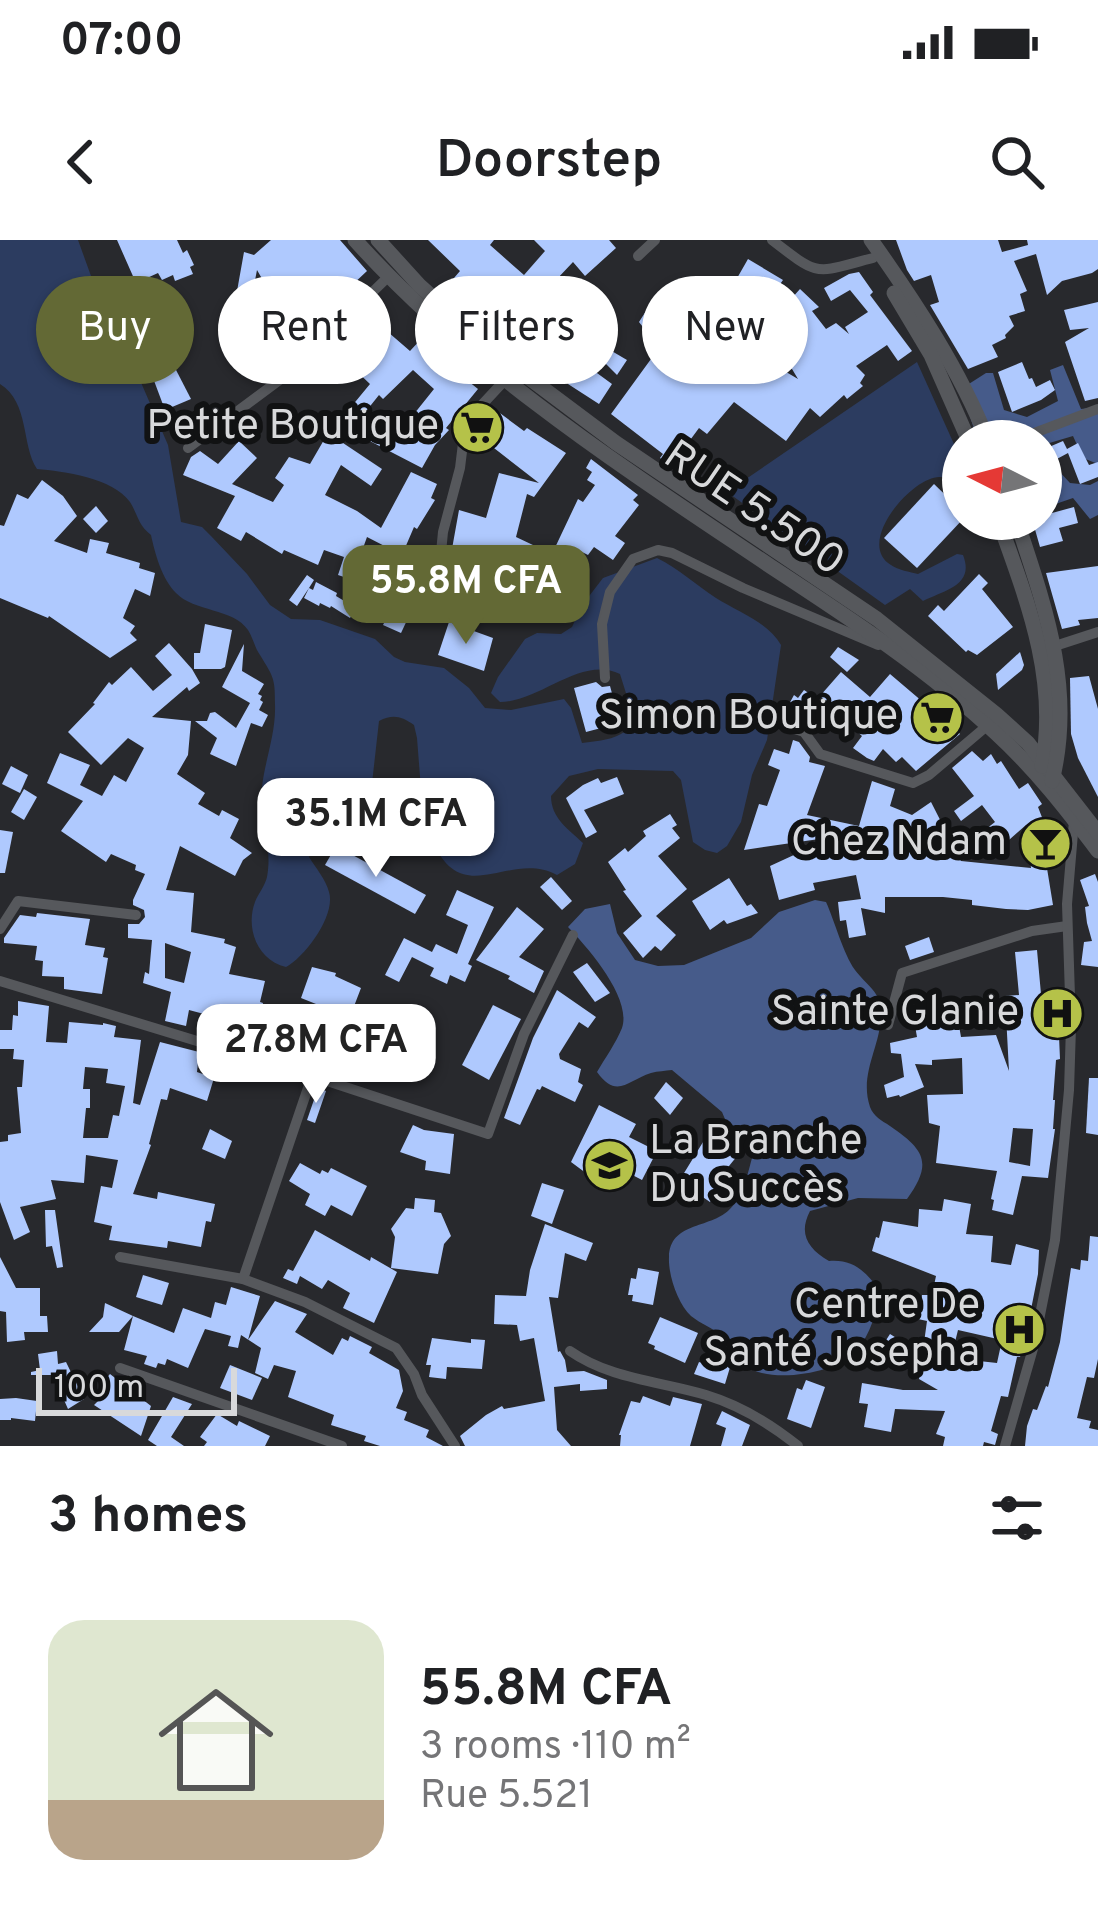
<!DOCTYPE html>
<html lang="en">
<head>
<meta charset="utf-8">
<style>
	:root { --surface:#fff; --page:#f6f6f6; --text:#202124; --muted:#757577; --accent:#636935 }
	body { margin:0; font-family:Overpass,sans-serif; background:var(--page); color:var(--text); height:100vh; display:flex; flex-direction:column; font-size:45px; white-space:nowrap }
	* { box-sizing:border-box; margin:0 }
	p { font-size:39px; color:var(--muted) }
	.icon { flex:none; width:66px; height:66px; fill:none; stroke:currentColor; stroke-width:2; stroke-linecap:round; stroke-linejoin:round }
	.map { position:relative; height:1206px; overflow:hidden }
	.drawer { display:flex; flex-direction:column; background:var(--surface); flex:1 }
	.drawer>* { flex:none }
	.hud { position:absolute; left:36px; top:36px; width:1026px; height:108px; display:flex; gap:24px }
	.needle { width:78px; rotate:276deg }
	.controls { position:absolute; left:942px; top:180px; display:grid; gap:24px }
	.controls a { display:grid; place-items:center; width:120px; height:120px; border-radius:50%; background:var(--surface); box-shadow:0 3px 9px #0004; font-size:60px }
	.scale { position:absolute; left:36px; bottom:30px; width:201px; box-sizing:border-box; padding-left:12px; border:6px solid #d8d9db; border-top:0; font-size:33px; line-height:42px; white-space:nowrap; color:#d8d9db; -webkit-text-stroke:9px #111213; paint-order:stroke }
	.price { position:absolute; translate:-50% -102px; padding:0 27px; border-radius:24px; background:#fff; color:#222; font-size:39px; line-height:78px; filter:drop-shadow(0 3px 6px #0008) }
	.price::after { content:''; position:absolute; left:50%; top:72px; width:36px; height:27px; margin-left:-18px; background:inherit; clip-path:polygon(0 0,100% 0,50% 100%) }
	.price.current { background:var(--accent); color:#fff }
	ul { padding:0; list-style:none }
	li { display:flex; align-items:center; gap:36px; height:300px; padding:0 48px }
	li span { display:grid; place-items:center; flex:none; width:336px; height:240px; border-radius:36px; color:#555 }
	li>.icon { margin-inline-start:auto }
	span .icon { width:144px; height:144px; fill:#fffc; stroke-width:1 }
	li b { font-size:51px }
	h2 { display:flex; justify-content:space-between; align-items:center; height:144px; padding:0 48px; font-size:51px }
	.pill { padding:0 42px; border-radius:54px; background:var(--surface); box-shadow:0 3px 9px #0004; font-size:42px; line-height:108px }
	.pill.current { background:var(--accent); color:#fff }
	.status { display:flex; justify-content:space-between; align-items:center; height:84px; padding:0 60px; background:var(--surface); direction:ltr }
	.status svg { height:33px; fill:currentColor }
	header { display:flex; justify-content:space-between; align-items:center; height:156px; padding:0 48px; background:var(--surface); font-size:54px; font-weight:600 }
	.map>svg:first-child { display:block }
</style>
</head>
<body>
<div class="status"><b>07:00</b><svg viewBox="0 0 49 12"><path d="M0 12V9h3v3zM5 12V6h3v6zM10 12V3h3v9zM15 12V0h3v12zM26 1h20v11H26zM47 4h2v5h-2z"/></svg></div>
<header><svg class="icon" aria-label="back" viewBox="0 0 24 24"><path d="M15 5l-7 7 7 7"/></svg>Doorstep<svg class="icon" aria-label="search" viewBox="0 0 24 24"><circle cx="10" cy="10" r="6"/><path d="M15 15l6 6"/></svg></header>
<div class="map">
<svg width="1098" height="1206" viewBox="0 0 1098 1206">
	<rect width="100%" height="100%" fill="#28292d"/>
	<g fill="#2c3c60">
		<path d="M0 0H78L108 83 130 117 168 205 181 282 202 287 211 296 247 334 270 365 291 379 320 380 375 399 394 417 405 422 444 428 469 448 485 468 511 470 564 459 571 468 582 503C604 500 620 500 635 482L620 434C581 415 540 462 500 462L491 453 498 437 525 399 537 393 561 394 572 387 583 364 603 338 657 318C679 329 696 345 716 358 738 372 768 382 781 405L767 500 752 535 741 582 727 606 717 613 705 610 693 602 681 540 673 531 598 529 569 536 551 556C551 578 568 589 583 603L575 624 557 635C508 609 461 673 431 597L435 585 421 549 417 498 414 485C401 476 393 474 379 481L368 579 360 588 314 605 309 617C316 628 326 640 329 652 336 675 306 716 286 727 258 720 245 689 255 662 258 654 265 646 267 637 273 605 259 577 262 547 265 520 276 493 275 465 275 438 274 438 260 415 255 408 253 398 248 390 233 368 194 372 176 353 162 339 155 314 151 295 138 285 138 275 130 262 113 238 63 231 37 229 21 205 30 163 0 144Z"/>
		<path d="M917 122 963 224V255C958 247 951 238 941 237 914 234 854 303 891 325 898 330 910 332 918 334L957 314 963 315C975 345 945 350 923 361L910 349 885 365 727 252Z"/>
	</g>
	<g fill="#465b8a">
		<path d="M1063 125 1081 169 1098 167V224L1083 218 1073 196 1046 204 1041 212V201H978L961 149 986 133H993L1004 170 1027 177 1058 161 1050 130Z"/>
		<path d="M1056 228 1070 243 1090 245 1098 241V275L1090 279 1073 258 1041 269V258L1050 253Z"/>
		<path d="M815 660 826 662C835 682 843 713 855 730 867 746 883 753 881 776 880 808 859 834 870 867 874 877 881 880 890 886 925 910 933 923 907 959L858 958 810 971C798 994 808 1009 829 1021 854 1019 866 1032 880 1051 876 1073 871 1093 857 1110 838 1133 779 1142 753 1130 739 1123 733 1107 722 1096 713 1088 701 1084 691 1076 678 1064 668 1035 669 1017 670 982 709 989 729 970 745 955 748 930 754 911L746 898 727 884 722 872 672 830C665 831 658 831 651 833 628 840 617 860 597 832 605 818 616 803 622 788 632 758 588 708 568 687L585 669 610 664 617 693 635 720 658 726 684 725 751 698 779 672Z"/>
	</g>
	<g fill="#afc9fe" fill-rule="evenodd">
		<path d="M117 0H177L183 13 187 10 194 25 190 27 193 34 175 41 173 35 162 40 158 33 136 43Z"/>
		<path d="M271 0H340L367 31 351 46 357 53 343 67 336 58 302 87 275 54 272 56 257 30 249 71 234 68 244 12 254 15Z"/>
		<path d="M428 0H494L490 5 524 35 545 11 534 0H609L616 8 585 36 573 22 556 40 584 69 590 62 615 83 605 95 585 78 573 90 557 73 535 96 556 111 560 106 612 144 599 164 568 144 570 141 548 126 550 123 530 108 521 117 508 107 522 90 509 79 526 60 506 45 481 76 448 45 460 31Z"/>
		<path d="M896 0H998L1002 12 1028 5 1027 0H1098V29L1092 33 1062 41 1047 55 1036 14 1014 21 1027 51 1020 54 1025 71 1009 76 1014 86 1005 95 1006 98 992 105 998 117 968 129 930 65 939 62 931 35 914 41 907 30Z"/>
		<path d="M748 19 783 40 750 86 684 107 699 130 713 118 725 132 741 121 734 100 744 91 755 99 800 49 819 67 812 71 826 89 836 83 849 94 845 87 868 72 850 50 831 61 824 48 849 34 859 32 873 52 870 55 912 111 898 121 887 105 856 126 865 135 860 143 863 146 847 159 844 155 820 177 810 168 786 201 734 162 707 194 699 188 671 226 660 218 663 214 611 174 651 119 683 139 639 82 646 71 662 57 680 80 713 71 728 45 732 47ZM775 98 777 102 783 98 796 114 789 124 798 139 744 107Z"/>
		<path d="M1098 62V158L1085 161 1065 102 1089 88 1070 90 1064 70Z"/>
		<path d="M371 67 386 79 381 86 410 111 422 98 433 108 427 114 450 134 453 129 478 149 446 188 449 190 435 205 422 228 337 184 370 144 330 106ZM413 130 434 149 414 174 411 172 394 194 363 175 379 155 383 159Z"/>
		<path d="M139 68 149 87 134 96 126 76Z"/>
		<path d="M246 78 271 113 245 134 221 99Z"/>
		<path d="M598 103 627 120 617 135 593 111Z"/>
		<path d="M1022 122 1029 139 1032 138 1036 147 1050 140 1055 150 1041 160 1012 172 998 132Z"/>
		<path d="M175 128 191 159 165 170 153 138Z"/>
		<path d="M493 168 524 191 527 188 566 213 534 257 527 254 516 297 552 314 578 259 583 262 595 245 587 240 592 232 586 228 591 219 638 255 633 260 639 265 615 296 625 303 613 320 594 307 588 315 578 310 562 342 574 349 566 366 527 347 520 360 494 351 491 363 442 354 434 356 425 379 407 370 415 343 395 335 403 314 422 321 430 320V336L434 341 490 349 507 316 450 320 459 270 486 278 499 233 539 243 476 194Z"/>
		<path d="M328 193 382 229 371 246 341 225 325 255 357 271 381 288 411 232 437 244 431 258 435 260 417 289 414 287 402 315 367 297 357 325 362 327 356 341 338 335 344 317 324 310 318 325 284 310 282 314 246 292 241 301 217 288 235 256 183 235 191 217 200 211 218 224 239 201 257 218 232 244 273 262 284 245 275 238 289 217 310 224Z"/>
		<path d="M1063 201 1067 209 1078 203 1089 225 1098 222V237L1080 244 1068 213 1055 220 1049 207Z"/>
		<path d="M42 240 63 256 77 276 54 301 87 313 90 299 109 303 106 313 140 323 139 328 155 333 150 356 135 349 123 378 135 386 130 393 137 400 110 418 49 376 48 378 0 358V285L4 286 17 254 28 259Z"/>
		<path d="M934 244 963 272V279L917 328 884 298Z"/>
		<path d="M96 266 108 281 96 293 83 279Z"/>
		<path d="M1074 267 1078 283 1059 288 1063 301 1040 307 1032 279H1041V276Z"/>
		<path d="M1098 326V378L1078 380 1080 385 1062 389 1046 333Z"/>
		<path d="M979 334 988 343 982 349 1013 387 977 415 968 410 966 412 928 376 938 365 944 371Z"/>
		<path d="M307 335 314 340 309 348 313 350 316 342 337 353 336 356 356 368 350 378 331 366 330 368 320 363 319 366 304 358 309 348 297 366 289 360Z"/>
		<path d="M392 368 409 376 401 393 383 385Z"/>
		<path d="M449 382 493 398 484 431 438 415Z"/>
		<path d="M205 384 232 390 225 427 221 429H194V413H200Z"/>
		<path d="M169 403 192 429 200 443 189 451 187 447 152 477 191 481 188 515 177 534 205 553 198 564 219 576 222 570 239 579 230 598 252 613 243 620 235 636 180 606 166 650 194 653 191 692 225 699 224 703 236 707 229 734 265 741 260 762 263 763 261 777 264 778 258 801 216 793 219 778 189 770 186 786 165 781 171 752 143 743 145 732 149 734 152 700 128 698V684H139L145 677 144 670 133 665V660L145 634 135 630 136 625 111 614 106 622 61 591 83 561 47 543 60 513 90 525 80 545 102 556 114 535 126 542 144 508 128 498 101 525 68 492 95 464 93 463 109 442 112 445 131 427 153 451 172 435 155 416ZM165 703 191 712 184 743 165 738Z"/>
		<path d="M244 404 242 431 264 444 258 454 262 456 260 460 263 462 259 470 268 475 262 487 251 483 236 526 210 514 217 498 195 481H207L210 473 215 472 236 488 250 463 222 447Z"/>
		<path d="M838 407 859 420 847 432 830 417Z"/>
		<path d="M1020 412 1024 425 1022 430 998 450 996 434Z"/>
		<path d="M841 432 870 457 890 434 930 468 933 465 960 494 916 531 902 517 896 522 883 509 874 521 867 518 853 508 862 496 847 483 849 481 820 456Z"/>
		<path d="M1089 436 1098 469V557L1078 518 1071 494 1070 438Z"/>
		<path d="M596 442 602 447 610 446 620 483 586 492 574 448Z"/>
		<path d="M804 450 816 458 804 476 788 466 794 455 798 458Z"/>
		<path d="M793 500 799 502 810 517 809 522 825 526 807 575 859 586 872 541 895 549 890 566 912 575 931 562 961 621 1031 628 1026 585 1001 607 986 589 995 582 982 565 961 581 954 571 974 556 952 528 972 511 983 521 991 514 997 524 1001 521 1019 549 1028 543 1042 564 1038 567 1048 593 1044 595 1047 610H1044L1053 665 1028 670 1006 669 972 665V660L943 657H885V673L861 668 866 695 849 698 846 680 840 681 838 662 861 659 856 635 813 643 815 650 779 660 770 626 833 597 744 610 759 564 767 566 780 530 768 525 774 509 789 514Z"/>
		<path d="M11 526 28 535 20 553 2 544Z"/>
		<path d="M617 537 624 554 584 570 597 592 586 598 566 558 583 545 598 538 601 543Z"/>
		<path d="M24 549 37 557 24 580 11 572Z"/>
		<path d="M399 572 413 583 400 599 387 588Z"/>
		<path d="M670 574 677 585 672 588 680 598 658 616 687 649 656 676 676 695 661 711 655 706 643 718 623 693 642 676 623 651 626 650 608 622 625 608 628 612 646 596 643 591Z"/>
		<path d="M0 590 13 592 5 633H0Z"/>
		<path d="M336 606 426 655 415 674 325 625Z"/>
		<path d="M1095 634 1098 642V727L1081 725 1084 702 1092 701 1087 683 1085 667 1089 666 1080 640Z"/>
		<path d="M551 637 572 661 562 670 540 647Z"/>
		<path d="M729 638 747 666 751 664 758 673 727 684 724 680 710 690 692 661Z"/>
		<path d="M457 650 494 667 468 724 472 726 465 742 450 735 447 744 430 736 434 728 412 717 399 742 385 735 404 698 432 712 436 704 457 714 468 685 446 675Z"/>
		<path d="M517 667 544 689 519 717 544 731 534 753 508 739 510 736 476 720Z"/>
		<path d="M37 673 90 679 85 705 105 708 103 717 108 718 102 754 64 749V737L42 736 43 721 35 720 37 706 4 703V698L20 675 36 677Z"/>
		<path d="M929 697 934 712 910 720 905 706Z"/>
		<path d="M1037 710 1041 754 1051 753V761H1060L1061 773H1058L1060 819 1056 820 1053 860H1055L1053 889H1055L1048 938 1022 936 1013 975 992 970 994 960 991 959 997 931 936 923 940 886 929 883 927 855 963 854 962 818 932 820V825L915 824 924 847 900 857 899 855 887 858 884 845 904 837 901 814 891 813 890 803 917 797 912 769 955 763 961 797 996 795 1009 831 1005 756 1019 755 1015 712ZM1013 888 1033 889 1030 926 1009 922Z"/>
		<path d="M587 723 610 753 595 762 573 732Z"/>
		<path d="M312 727 336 733 335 736 361 748 348 782 320 770 321 766 301 758Z"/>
		<path d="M557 750 596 777 588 788 579 782 559 814 560 819 581 829 578 842 583 845 575 862 542 846 540 850 537 849 520 885 504 878 533 798Z"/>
		<path d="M18 761 49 766 46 802 67 803 69 782 103 785V783L116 786 114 797 141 800 133 863 140 865 160 802 199 812 197 832 214 838 207 861 170 848 167 860 161 859 149 904 151 905 133 954 157 959 158 952 215 964 211 982 206 981 201 1007 168 1001 167 1008 109 1000 112 986 94 982 101 946 112 948 118 920 86 915 84 943 51 940 56 959 20 967 30 992 14 1000 0 962V902L8 901V895L21 893 17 847H22L24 820 13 819 14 809H0V790H12L13 775 18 776ZM85 827 108 829 106 843 125 846 119 876 113 875 108 898H83L86 868H90V849H83Z"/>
		<path d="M493 765 521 779 489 840 462 825Z"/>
		<path d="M1089 838H1098V895L1086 893Z"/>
		<path d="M666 842 683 858 670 875 654 858Z"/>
		<path d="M318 848 326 851 315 883 307 880Z"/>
		<path d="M599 865 636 884 629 897 657 911 642 940 613 925 602 945 571 922Z"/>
		<path d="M413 885 424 890 454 894 450 934 425 930 426 921 400 912Z"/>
		<path d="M210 889 232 901 225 919 202 909Z"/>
		<path d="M711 889 742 910 729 926 710 962 685 945 687 942 681 938Z"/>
		<path d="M300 923 320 934 322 930 328 933 331 928 367 946 352 976 331 965 325 976 305 965 310 954 289 941Z"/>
		<path d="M542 943 564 950 552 984 531 976Z"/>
		<path d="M415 958 435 960 434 972 441 973 451 996 444 1004 438 1034 391 1028 395 997 391 989 406 968 414 969Z"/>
		<path d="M944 959 971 964 966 994 993 996 991 1022 1011 1025 1016 1004 1039 1010 1038 1034 1024 1105 1020 1117H1017L1008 1157 1001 1156 991 1191 998 1194 995 1205 984 1202 983 1206H943L945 1197 936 1194 945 1171 895 1169 891 1192 864 1187 868 1164 859 1163 862 1143 903 1150H938L919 1139 927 1081 918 1079 922 1055H932L936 1036 872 1011 876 997 879 998 883 981 918 987 919 969 942 971ZM958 1090 1002 1100 997 1123 970 1120 971 1116 952 1114Z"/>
		<path d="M45 970H55L63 1027 57 1028 52 1006 46 1007Z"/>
		<path d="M545 984 593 1003 586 1021 565 1013 558 1058 549 1057 558 1112 560 1111 565 1120 567 1132 584 1131 607 1140V1149L580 1151V1144L554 1147 557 1190 571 1206H465L460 1196 486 1175 502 1166 504 1169 545 1161 534 1098 520 1101 517 1085 494 1084 495 1055 526 1056 530 1030Z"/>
		<path d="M315 990 370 1021 371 1017 397 1032 374 1083 343 1068 350 1053 328 1040 322 1049 300 1036 297 1044 283 1038 288 1029 293 1031Z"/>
		<path d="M1090 996 1098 997V1119L1094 1138 1087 1137 1077 1178 1091 1181 1089 1188 1098 1190V1206H1025L1027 1186 1033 1169 1037 1170 1046 1146 1048 1147 1060 1102 1071 1028 1080 1030 1081 1020 1088 1021Z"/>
		<path d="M0 1017 16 1048H40V1076H47L48 1092H24L25 1100 7 1102 6 1072 0 1071Z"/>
		<path d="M638 1028 659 1032 653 1065 632 1061 633 1055H628L631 1038 636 1039Z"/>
		<path d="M143 1035 169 1043 162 1065 136 1057Z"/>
		<path d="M231 1047 260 1056 248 1100 275 1061 307 1074 295 1092 333 1115 342 1098 348 1101 350 1096 372 1107 369 1113 399 1130 403 1151 396 1168 407 1172 404 1180 429 1190 426 1197 443 1206H380L364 1201 366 1196 331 1185 334 1175 288 1157 296 1131 274 1125 268 1139 255 1133 261 1108 241 1095 238 1108 228 1106 231 1096 205 1089 188 1128 167 1119 165 1125 158 1123 156 1128 144 1124 147 1116 124 1110 133 1076 174 1093 183 1068 211 1078 215 1062 226 1065Z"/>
		<path d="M105 1063 133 1076 119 1092H89L103 1077Z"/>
		<path d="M660 1077 698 1093 685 1123 654 1109 655 1106 648 1103Z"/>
		<path d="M890 1094 914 1109 902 1129 887 1120 889 1118 879 1111Z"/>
		<path d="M432 1098 471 1103V1099L485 1100 482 1129 447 1127 446 1139 429 1137 431 1125H426Z"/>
		<path d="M57 1111 58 1124 66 1122 84 1159 68 1169 53 1135H31V1132L40 1130 38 1114Z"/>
		<path d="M713 1119 731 1124 725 1144 694 1134 699 1122 711 1126Z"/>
		<path d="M230 1125 262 1138 252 1160 220 1148Z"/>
		<path d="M110 1134 151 1166 141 1196 94 1165 107 1152 102 1143Z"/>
		<path d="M806 1140 825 1147 811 1188 787 1179 797 1148 802 1150Z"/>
		<path d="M643 1156 670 1166 673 1157 702 1164 690 1206H620L621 1195H619L631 1161 640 1163Z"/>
		<path d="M173 1157 192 1164 171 1197 184 1206H157L148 1200Z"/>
		<path d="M16 1158 37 1161 35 1181 11 1178V1180H0V1159Z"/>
		<path d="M722 1171 750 1185 742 1206H721L726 1188 716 1184Z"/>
		<path d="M217 1174 237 1186 239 1181 270 1196 265 1206H204L207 1202 200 1197Z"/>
	</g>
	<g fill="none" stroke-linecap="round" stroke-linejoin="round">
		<g stroke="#56585c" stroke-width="10">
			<path d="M772 0C821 38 814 33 873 18"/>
			<path d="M638 16 655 0"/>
			<path d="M1013 201 1098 169"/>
			<path d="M188 208 289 133 388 37"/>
			<path d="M439 333 443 292 460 228 464 195 478 169 505 140"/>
			<path d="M1055 406 1098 392"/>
			<path d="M605 438 602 384 610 352 633 319 658 310 672 313 743 348 878 405"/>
			<path d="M777 483 804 492 820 514 913 543 929 535 988 485"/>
			<path d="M0 689 18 661 136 675"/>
			<path d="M0 741 312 836 488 894 524 794 573 695"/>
			<path d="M888 785 902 733 1032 691 1067 686"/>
			<path d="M120 1017 243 1039 305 1062 396 1108 414 1134 422 1155 455 1206"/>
			<path d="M243 1039 312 836"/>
			<path d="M570 1111C610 1139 659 1141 706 1155 739 1165 772 1185 798 1206"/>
			<path d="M120 1128 342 1206"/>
			<path d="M1005 1206 1034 1105 1055 1000 1069 850 1071 787 1067 664 1074 581"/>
		</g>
		<g stroke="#56585c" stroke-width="15">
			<path d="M355 0C474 132 624 228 770 326 848 377 929 430 997 494 1035 529 1067 570 1098 611"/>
			<path d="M378 0 419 45 488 107 616 203 877 379 996 474 1028 503 1098 593"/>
			<path d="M871 0C915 62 960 130 988 201"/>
			<path d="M894 53 931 115 969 201"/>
			<path d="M998 279C1027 360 1059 440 1042 526"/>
			<path d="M1016 279C1045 367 1075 448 1052 541"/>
		</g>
	</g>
	<defs>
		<symbol id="supermarket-disc" viewBox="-11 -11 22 22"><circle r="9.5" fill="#b5c249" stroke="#111213"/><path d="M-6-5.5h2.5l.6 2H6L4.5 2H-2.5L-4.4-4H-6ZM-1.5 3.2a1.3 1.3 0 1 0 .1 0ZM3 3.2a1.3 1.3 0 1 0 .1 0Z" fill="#111"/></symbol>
		<symbol id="bar-disc" viewBox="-11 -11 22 22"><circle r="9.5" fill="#b5c249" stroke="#111213"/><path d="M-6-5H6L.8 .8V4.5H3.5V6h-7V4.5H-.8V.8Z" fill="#111"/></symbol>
		<symbol id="hospital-disc" viewBox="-11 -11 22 22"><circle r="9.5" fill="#b5c249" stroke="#111213"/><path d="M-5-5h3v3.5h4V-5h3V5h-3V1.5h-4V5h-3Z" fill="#111"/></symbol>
		<symbol id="school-disc" viewBox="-11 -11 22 22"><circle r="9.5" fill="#b5c249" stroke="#111213"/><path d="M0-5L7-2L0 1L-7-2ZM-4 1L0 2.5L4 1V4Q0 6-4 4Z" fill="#111"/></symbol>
	</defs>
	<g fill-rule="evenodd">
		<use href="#supermarket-disc" x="448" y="158" width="59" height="59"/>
		<use href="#supermarket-disc" x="908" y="448" width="59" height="59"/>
		<use href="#bar-disc" x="1016" y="574" width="59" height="59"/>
		<use href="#hospital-disc" x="1028" y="744" width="59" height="59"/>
		<use href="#school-disc" x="580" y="896" width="59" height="59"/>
		<use href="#hospital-disc" x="990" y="1060" width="59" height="59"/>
	</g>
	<g text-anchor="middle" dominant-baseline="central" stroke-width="12" stroke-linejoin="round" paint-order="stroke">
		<g font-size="42" fill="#d8d9db" stroke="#111213" text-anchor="end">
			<text x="439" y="187">Petite Boutique</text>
			<text x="898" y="477">Simon Boutique</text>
			<text x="1007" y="603">Chez Ndam</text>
			<text x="1019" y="773">Sainte Glanie</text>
			<text x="649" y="902" text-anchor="start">La Branche<tspan x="649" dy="48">Du Succès</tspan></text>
			<text x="980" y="1066">Centre De<tspan x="980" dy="48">Santé Josepha</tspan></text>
		</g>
		<g font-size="42" fill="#d8d9db" stroke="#111213">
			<text transform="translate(753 270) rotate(34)">RUE 5.500</text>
		</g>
	</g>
</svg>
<div class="controls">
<a><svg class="needle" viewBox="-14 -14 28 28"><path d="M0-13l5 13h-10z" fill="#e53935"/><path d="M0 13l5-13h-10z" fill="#757577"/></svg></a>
</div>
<div class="scale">100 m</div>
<b class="price current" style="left:466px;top:407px">55.8M CFA</b>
<b class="price" style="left:376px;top:640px">35.1M CFA</b>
<b class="price" style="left:316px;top:866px">27.8M CFA</b>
<div class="hud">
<a class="pill current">Buy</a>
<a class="pill">Rent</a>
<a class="pill">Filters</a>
<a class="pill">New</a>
</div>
</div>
<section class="drawer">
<h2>3 homes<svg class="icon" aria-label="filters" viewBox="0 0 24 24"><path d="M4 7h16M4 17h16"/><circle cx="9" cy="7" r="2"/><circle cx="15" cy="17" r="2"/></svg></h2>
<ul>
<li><span style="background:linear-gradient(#dfe7d0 75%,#b9a48a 0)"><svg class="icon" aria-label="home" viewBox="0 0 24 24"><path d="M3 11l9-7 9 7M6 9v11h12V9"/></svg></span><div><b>55.8M CFA</b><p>3 rooms · 110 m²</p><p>Rue 5.521</p></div></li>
</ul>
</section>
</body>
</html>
